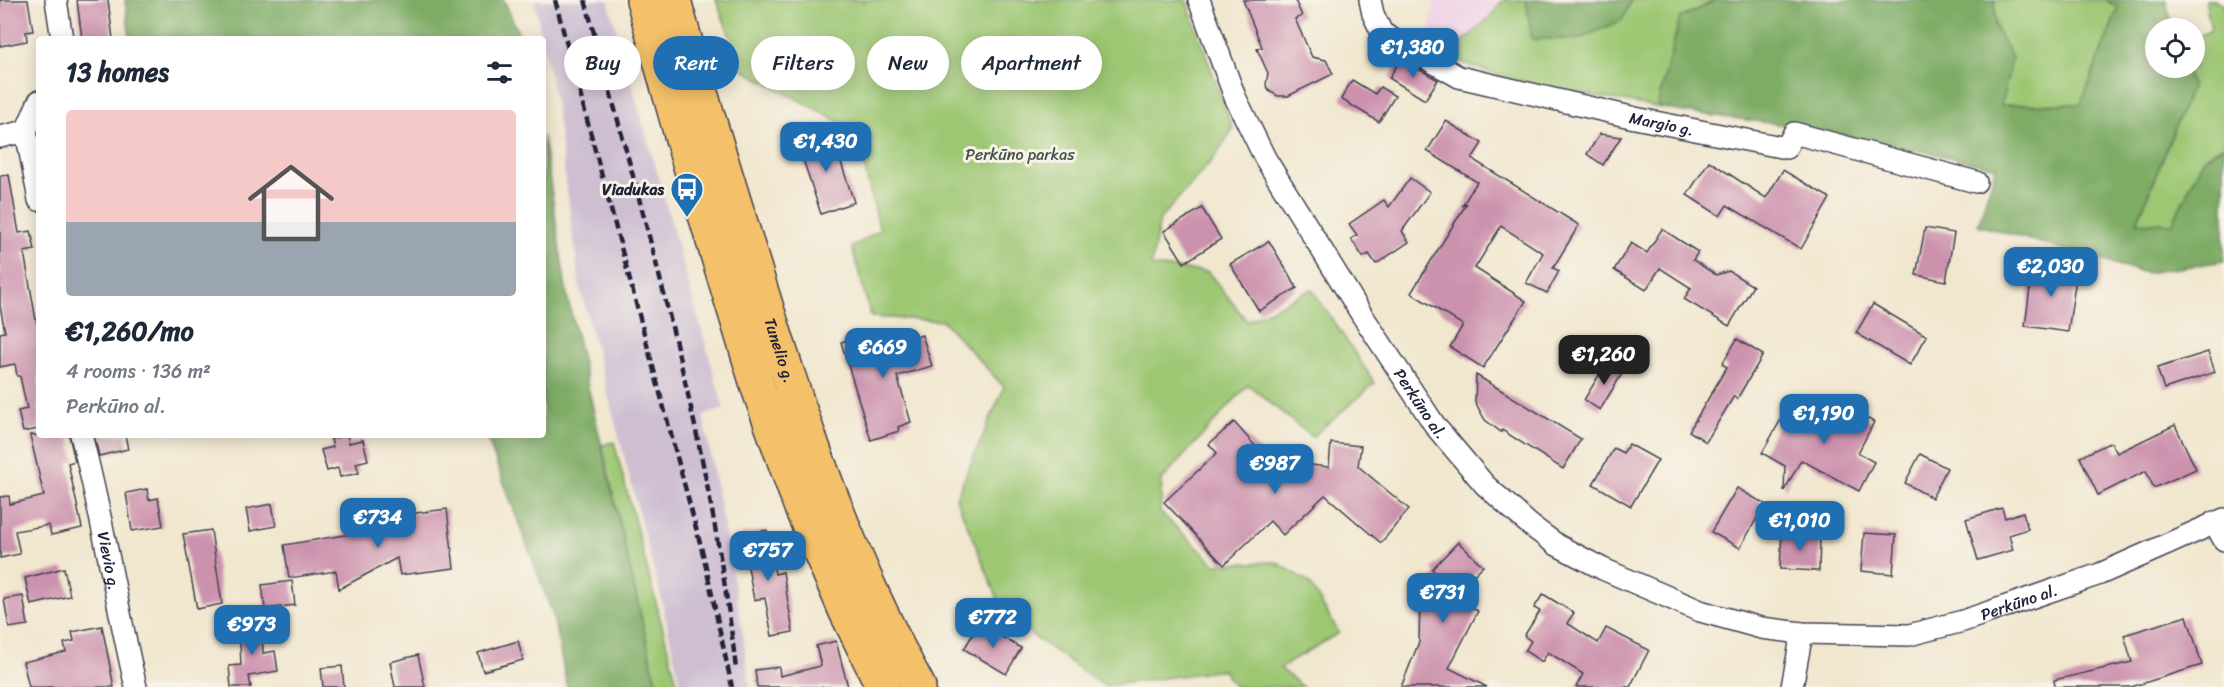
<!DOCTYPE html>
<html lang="en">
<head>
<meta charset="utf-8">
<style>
	:root { --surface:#fff; --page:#f2f2f3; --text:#1f2937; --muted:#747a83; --line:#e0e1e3; --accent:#1f6fb2 }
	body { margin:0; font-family:Sriracha,sans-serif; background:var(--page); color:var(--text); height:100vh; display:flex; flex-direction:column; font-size:22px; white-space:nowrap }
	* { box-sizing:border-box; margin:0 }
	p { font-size:20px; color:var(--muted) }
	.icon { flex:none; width:33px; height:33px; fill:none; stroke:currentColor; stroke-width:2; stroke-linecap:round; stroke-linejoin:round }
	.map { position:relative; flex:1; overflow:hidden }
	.panel { position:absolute; left:36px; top:36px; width:510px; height:402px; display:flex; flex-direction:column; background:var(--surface); border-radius:6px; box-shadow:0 3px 15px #0003 }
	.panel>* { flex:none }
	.top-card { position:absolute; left:564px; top:36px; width:570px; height:54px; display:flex; gap:12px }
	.fabs { position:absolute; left:2145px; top:18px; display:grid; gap:12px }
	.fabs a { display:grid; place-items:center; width:60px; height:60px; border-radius:50%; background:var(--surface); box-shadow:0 3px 15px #0003; font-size:30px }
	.price { position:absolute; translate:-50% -51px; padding:0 14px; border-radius:12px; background:var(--accent); color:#fff; font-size:20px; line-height:39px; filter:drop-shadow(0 2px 3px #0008) }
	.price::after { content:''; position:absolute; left:50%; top:36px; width:18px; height:14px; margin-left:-9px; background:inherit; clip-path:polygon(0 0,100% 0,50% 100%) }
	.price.active { background:#222; color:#fff }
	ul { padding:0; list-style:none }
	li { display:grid; align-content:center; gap:12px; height:318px; padding:0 30px }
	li+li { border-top:2px solid var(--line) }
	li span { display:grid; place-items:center; height:186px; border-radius:6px; color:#555 }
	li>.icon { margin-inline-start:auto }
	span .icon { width:108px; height:108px; fill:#fffc; stroke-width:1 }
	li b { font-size:26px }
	h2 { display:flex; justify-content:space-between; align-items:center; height:72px; padding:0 30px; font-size:26px }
	.tag { padding:0 21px; border-radius:27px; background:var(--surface); box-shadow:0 3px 15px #0003; font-size:21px; line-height:54px }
	.tag.active { background:var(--accent); color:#fff }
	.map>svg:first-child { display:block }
</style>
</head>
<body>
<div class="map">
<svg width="2224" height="687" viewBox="0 0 2224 687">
	<rect width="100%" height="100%" fill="#f7f3e8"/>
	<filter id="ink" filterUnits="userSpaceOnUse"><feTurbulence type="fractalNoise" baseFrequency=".0167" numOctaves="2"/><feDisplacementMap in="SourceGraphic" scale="12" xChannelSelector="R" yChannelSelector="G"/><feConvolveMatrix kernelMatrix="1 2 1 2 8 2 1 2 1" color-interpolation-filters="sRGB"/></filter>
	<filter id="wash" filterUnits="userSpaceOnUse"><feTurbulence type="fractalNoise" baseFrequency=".008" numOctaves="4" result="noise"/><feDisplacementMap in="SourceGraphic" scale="24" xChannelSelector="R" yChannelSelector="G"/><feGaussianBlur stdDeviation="1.35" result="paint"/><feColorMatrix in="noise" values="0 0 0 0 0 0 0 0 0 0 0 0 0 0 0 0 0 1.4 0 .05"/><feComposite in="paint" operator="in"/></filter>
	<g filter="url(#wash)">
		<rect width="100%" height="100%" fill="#f1e7cf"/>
		<path fill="#efd0e6" d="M1435 0H1503L1490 17 1447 56 1427 44Z"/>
		<path fill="#cdbed2" d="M534 0H608L724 409 703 415 740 615 750 687H681L661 598 580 288 555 102Z"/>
		<g fill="#9dc773" stroke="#607457" stroke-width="1.5">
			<path d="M716 0H1186L1233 129 1214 158 1160 219 1151 266 1208 272 1247 321 1312 289 1375 383 1312 437 1248 385 1162 480 1160 512 1215 564 1276 562 1309 582 1339 633 1280 668 1303 687H1235L1223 670 1104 686 1005 616 956 498 1004 387 943 321 871 317 852 247 880 230 855 130 743 70Z"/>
			<path d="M1503 0H1526L1532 39H1579L1622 20 1631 0H1716L1680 18 1657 107C1587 94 1512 86 1447 56L1490 17Z"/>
			<path d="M1995 0H2106L2118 8 2081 104 2000 105 2012 59 1995 25Z"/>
			<path d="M2205 0H2215L2224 4V145L2204 158 2172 224 2137 223 2192 85 2184 68H2194L2195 38 2211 30Z"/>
			<path d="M614 442 678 687H657L602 445Z"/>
		</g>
		<g fill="#7eac65" stroke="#506750" stroke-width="1.5">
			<path d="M125 0H504L521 39H130Z"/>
			<path d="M1526 0H1631L1622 20 1579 39H1532Z"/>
			<path d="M1716 0H1995V26L2012 59 2001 105 2081 104 2118 8 2106 0H2166L2172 28H2156V68H2184L2192 85 2137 222 2172 224 2204 158 2224 145V261L2146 273 1978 225 1996 167 1809 128 1684 112 1657 107 1680 18Z"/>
			<path d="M543 136 567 295 657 687H567L553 615 486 435H543Z"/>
		</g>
		<g id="blocks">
			<g fill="#cc92ad">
				<path d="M0 0H28L33 31 26 32 27 41 0 46Z"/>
				<path d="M77 0H108L113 39H82Z"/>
				<path d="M1243 0H1295L1302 16 1295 19 1312 57 1326 60 1333 74 1288 96H1278L1269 91 1266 85 1268 73 1257 49 1262 47Z"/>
				<path d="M1401 59 1438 80 1425 100 1389 78Z"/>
				<path d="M1352 80 1375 94 1380 87 1395 96 1379 122 1341 99Z"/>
				<path d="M1446 121 1482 143 1472 159 1579 225 1553 268 1559 271 1547 293 1526 283 1543 253 1501 226 1475 268 1526 301 1483 368 1450 347 1463 325 1411 293 1467 203 1462 206 1477 182 1427 151Z"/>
				<path d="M831 132 854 202 821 214 798 144Z"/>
				<path d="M1600 134 1621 137 1603 165 1587 154Z"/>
				<path d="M1709 161 1766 198 1783 170 1830 198 1801 249 1727 205 1720 216 1687 195Z"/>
				<path d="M9 175 19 233 31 231 35 250 24 252 39 337V429L23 432 18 411 27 409 20 376H17L15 364 0 367V333L5 332 0 306V176Z"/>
				<path d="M1410 178 1430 192 1402 231 1409 242 1376 264 1369 254 1363 257 1351 239 1357 235 1349 224 1384 200 1389 207Z"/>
				<path d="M1202 208 1221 239 1184 263 1164 231Z"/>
				<path d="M1925 228 1954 233 1946 281 1916 275Z"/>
				<path d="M1662 229 1698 252 1693 260 1716 275 1729 271 1753 286 1729 326 1684 299 1691 288 1660 268 1646 290 1614 270 1631 243 1647 253Z"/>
				<path d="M1269 241 1297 288 1259 311 1230 264Z"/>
				<path d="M2033 265 2077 271 2068 332 2025 326Z"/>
				<path d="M1873 304 1927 336 1910 365 1856 333Z"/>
				<path d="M869 333 873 345 886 341 887 346 922 335 932 366 897 376 911 422 898 427 899 431 871 440 841 342Z"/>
				<path d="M1737 339 1763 355 1737 399 1734 396 1706 442 1689 431 1727 367 1722 364Z"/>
				<path d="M2208 352 2215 372 2164 389 2157 368Z"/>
				<path d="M1607 362 1623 372 1600 410 1584 400Z"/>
				<path d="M1476 375 1581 439 1563 469 1502 430 1501 432 1485 420 1475 402Z"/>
				<path d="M1834 401 1874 422 1858 453 1874 462 1859 491 1801 460 1784 491 1785 466 1762 453 1784 414 1802 424 1807 414 1822 422Z"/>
				<path d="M1234 422 1285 480 1302 464 1329 467 1331 443 1361 446 1358 466 1409 509 1381 543 1325 495 1283 535 1270 521 1224 565 1164 502 1217 453 1209 444Z"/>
				<path d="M2175 425 2196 469 2154 488 2146 471 2098 495 2080 457 2111 442 2117 453Z"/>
				<path d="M30 435H69L75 461 68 463 82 528 51 535 49 525 15 531 20 554 0 558V497L9 496 10 504 44 496Z"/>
				<path d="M94 435H125L128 449 99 456Z"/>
				<path d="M347 435 349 443 363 440 368 460 356 463 359 473 340 477 338 468 327 471 321 450 333 447 331 439Z"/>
				<path d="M1629 444 1658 460 1631 506 1593 484 1614 448 1623 453Z"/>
				<path d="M1920 454 1947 468 1932 498 1905 483Z"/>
				<path d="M1737 488 1765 504 1740 548 1711 532Z"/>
				<path d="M147 489 149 500 158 498 163 526 132 531 126 493Z"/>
				<path d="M272 504 276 526 250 531 246 509Z"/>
				<path d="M2002 508 2005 518 2023 512 2028 529 2009 535 2013 550 1978 560 1966 519Z"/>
				<path d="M447 509 454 568 400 575 397 558 339 589 336 571 289 578 284 545 394 527 392 516Z"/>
				<path d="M211 530 222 604 197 609 183 534Z"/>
				<path d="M767 530 775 574 783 572 793 632 772 636 765 598 754 600 742 534Z"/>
				<path d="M1782 533 1820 535 1819 571 1780 569Z"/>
				<path d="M1864 533 1896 535 1893 574 1861 571Z"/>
				<path d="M1458 542 1483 566 1451 597 1478 611 1449 668 1487 687H1401L1419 642 1420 599 1426 585 1436 574 1432 569Z"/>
				<path d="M64 568 70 596 31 605 25 578Z"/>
				<path d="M292 581 295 605 265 609 262 585Z"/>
				<path d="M1543 594 1574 613 1567 623 1598 643 1606 628 1649 650 1630 687H1576L1583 674 1548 652 1542 662 1525 651 1531 641 1524 636 1540 611 1534 608Z"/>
				<path d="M23 596 28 625 9 628 4 599Z"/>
				<path d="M2187 616 2202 665 2131 687H2055L2054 680 2132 662 2124 635Z"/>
				<path d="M239 623H262L263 653 275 651 278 671 249 676 251 687H231L229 666 241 665Z"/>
				<path d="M979 624 1021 648 1006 674 964 649Z"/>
				<path d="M102 626 114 687H29L23 662 66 652 64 643 74 641 72 632Z"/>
				<path d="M518 641 523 660 483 671 478 653Z"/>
				<path d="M836 641 848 687H757L755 670 779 667 780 676 821 666 816 646Z"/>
				<path d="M418 655 425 687H395L390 662Z"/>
				<path d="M342 666 344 687H323L321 668Z"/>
			</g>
		</g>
	</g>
	<g filter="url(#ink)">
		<use href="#blocks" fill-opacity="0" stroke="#414051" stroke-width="1.5"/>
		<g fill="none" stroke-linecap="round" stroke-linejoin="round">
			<defs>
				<g id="minor">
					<path d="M56 0 62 39"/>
					<path id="s1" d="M1199 0 1235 97 1265 158 1362 315 1436 427 1485 485 1530 525 1557 545 1603 569 1700 611 1761 628 1802 633 1909 635 1963 621 2100 574 2224 519"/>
					<path id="s2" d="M1370 0 1373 14 1382 33 1459 77 1635 118 1786 148 1794 133 1976 182"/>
					<path d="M26 131 39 200"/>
					<path d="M26 131 39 101"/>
					<path d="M0 137 26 131"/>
					<path id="s3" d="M81 435C103 518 116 603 136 687"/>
					<path d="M2214 522 2224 540"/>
					<path d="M1792 687 1802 633"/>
				</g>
				<g id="primary">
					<path d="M643 0 686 153 758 388 801 508 846 612 883 687"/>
					<path id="s4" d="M674 0C695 77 720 154 743 230 790 387 840 543 919 687"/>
				</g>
			</defs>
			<use href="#minor" stroke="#414051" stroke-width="24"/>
			<use href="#primary" stroke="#414051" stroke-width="36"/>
			<use href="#minor" stroke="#fff" stroke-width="21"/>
			<use href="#primary" stroke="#f4c16a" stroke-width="33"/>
			<g stroke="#22223b" stroke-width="4.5" stroke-dasharray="9 4.5" stroke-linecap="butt">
				<path d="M555 0 704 558 732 687"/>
				<path d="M585 0C645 221 710 441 736 669"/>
			</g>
		</g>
	</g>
	<defs>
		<symbol id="bus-pin" viewBox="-11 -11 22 30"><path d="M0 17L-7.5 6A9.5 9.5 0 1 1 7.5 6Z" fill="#1f6fb2" stroke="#f7f3e8"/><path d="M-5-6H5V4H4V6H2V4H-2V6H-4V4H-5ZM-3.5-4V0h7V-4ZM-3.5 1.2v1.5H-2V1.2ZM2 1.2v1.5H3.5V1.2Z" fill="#fff"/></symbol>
	</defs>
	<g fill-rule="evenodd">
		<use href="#bus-pin" x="668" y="170" width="38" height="52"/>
	</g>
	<g text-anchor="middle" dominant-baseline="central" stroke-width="6" stroke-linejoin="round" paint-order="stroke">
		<g font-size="16" fill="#22223b" stroke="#f7f3e8">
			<text stroke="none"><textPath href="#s2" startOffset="332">Margio g.</textPath></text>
			<text stroke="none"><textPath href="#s4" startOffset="366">Tunelio g.</textPath></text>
			<text stroke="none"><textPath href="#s1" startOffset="462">Perkūno al.</textPath></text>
			<text stroke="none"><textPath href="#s3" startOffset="129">Vievio g.</textPath></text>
			<text stroke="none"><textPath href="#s1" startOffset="1144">Perkūno al.</textPath></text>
		</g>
		<g font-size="16" fill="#47544c" stroke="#f7f3e8">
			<text x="1020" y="154">Perkūno parkas</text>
		</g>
		<g font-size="16" font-weight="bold" fill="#22223b" stroke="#f7f3e8" text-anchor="end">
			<text x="664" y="189">Viadukas</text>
		</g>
	</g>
</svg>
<div class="fabs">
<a><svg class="icon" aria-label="locate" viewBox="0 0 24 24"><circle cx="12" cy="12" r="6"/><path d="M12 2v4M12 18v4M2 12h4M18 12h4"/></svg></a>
</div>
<b class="price" style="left:1413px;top:79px">€1,380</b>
<b class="price" style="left:826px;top:173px">€1,430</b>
<b class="price" style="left:2051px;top:298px">€2,030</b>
<b class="price" style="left:883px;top:379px">€669</b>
<b class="price active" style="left:1604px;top:386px">€1,260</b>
<b class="price" style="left:1824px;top:445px">€1,190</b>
<b class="price" style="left:1275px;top:495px">€987</b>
<b class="price" style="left:378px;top:549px">€734</b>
<b class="price" style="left:1800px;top:552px">€1,010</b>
<b class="price" style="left:768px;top:582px">€757</b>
<b class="price" style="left:1443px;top:624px">€731</b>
<b class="price" style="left:993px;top:649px">€772</b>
<b class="price" style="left:252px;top:656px">€973</b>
<div class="top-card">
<a class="tag">Buy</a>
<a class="tag active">Rent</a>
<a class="tag">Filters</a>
<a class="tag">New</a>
<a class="tag">Apartment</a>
</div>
<section class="panel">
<h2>13 homes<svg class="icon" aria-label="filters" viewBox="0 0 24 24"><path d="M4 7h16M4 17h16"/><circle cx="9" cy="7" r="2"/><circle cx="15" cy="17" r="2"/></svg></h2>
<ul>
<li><span style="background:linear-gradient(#f6c9c9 60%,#9aa5b1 0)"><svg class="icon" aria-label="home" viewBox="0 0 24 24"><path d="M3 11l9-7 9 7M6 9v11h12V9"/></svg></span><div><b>€1,260/mo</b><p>4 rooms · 136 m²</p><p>Perkūno al.</p></div></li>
</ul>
</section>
</div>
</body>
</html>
